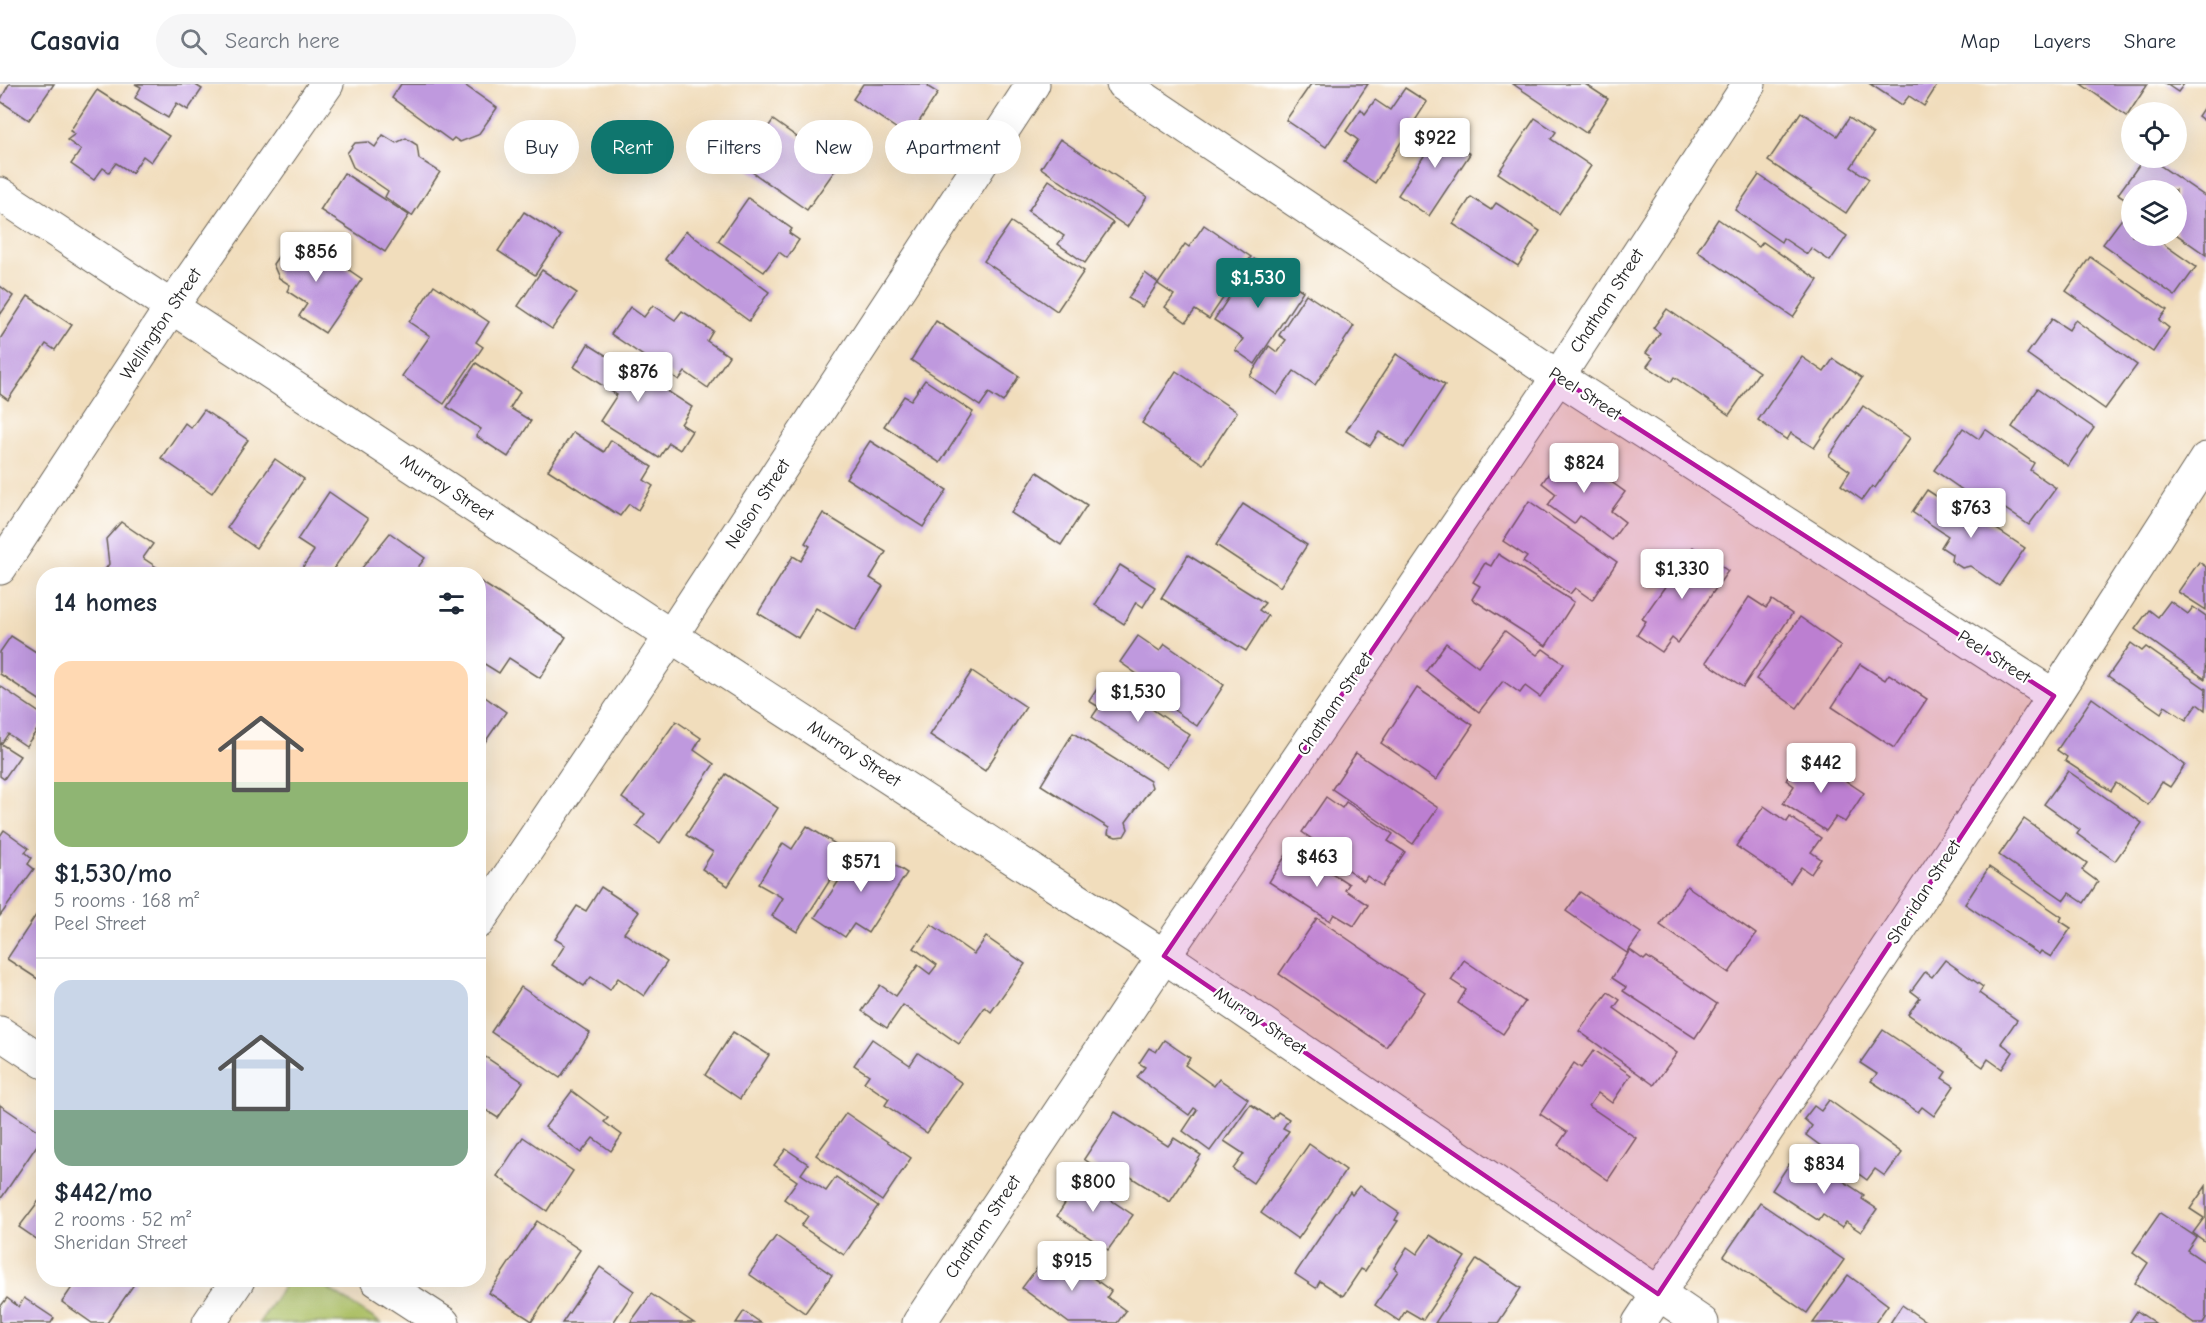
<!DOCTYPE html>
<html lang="en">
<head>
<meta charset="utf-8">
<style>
	:root { --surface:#fff; --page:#f6f6f7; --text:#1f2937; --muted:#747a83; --line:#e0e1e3; --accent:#0f766e }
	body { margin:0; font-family:"Comic Neue",sans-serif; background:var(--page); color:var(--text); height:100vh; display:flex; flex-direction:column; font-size:22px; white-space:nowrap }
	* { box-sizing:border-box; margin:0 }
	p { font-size:20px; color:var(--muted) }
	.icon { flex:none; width:33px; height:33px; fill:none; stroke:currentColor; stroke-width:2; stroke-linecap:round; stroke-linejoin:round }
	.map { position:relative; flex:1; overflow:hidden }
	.panel { position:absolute; left:36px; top:483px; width:450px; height:720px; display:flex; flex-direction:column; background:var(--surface); border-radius:24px; box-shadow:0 6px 24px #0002 }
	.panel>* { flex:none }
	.top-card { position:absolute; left:504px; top:36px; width:570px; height:54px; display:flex; gap:12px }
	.buttons { position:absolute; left:2121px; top:18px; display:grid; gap:12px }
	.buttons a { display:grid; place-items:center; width:66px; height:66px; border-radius:50%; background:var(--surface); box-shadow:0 6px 24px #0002; font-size:30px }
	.price { position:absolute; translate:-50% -51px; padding:0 14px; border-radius:6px; background:#fff; color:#222; font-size:20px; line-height:39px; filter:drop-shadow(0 2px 3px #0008) }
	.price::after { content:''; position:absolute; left:50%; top:36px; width:18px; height:14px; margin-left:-9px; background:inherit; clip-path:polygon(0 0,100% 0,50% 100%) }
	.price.selected { background:var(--accent); color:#fff }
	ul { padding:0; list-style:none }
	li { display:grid; align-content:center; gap:12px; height:318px; padding:0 18px }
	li+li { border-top:2px solid var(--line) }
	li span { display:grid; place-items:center; height:186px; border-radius:18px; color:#555 }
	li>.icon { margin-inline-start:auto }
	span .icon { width:108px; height:108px; fill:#fffc; stroke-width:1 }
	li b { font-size:26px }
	h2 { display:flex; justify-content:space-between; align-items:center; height:72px; padding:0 18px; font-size:26px }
	.pill { padding:0 21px; border-radius:27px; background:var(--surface); box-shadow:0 6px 24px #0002; font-size:21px; line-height:54px }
	.pill.selected { background:var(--accent); color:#fff }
	header { display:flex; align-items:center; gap:36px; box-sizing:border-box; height:84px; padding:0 30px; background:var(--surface); border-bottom:2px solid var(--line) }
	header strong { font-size:28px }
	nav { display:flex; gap:33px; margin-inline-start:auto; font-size:21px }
	.search { width:420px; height:54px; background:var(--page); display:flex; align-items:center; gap:15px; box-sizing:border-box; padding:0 21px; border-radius:33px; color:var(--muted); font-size:22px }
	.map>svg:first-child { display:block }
</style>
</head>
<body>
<header>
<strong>Casavia</strong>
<div class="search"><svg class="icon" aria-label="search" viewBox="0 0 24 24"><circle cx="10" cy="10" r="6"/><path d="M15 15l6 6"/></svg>Search here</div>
<nav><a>Map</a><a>Layers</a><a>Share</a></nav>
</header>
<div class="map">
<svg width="2206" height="1239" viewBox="0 0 2206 1239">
	<rect width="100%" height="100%" fill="#fff"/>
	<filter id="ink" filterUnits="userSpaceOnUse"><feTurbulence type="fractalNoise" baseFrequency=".0167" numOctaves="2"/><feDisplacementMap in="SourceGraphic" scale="12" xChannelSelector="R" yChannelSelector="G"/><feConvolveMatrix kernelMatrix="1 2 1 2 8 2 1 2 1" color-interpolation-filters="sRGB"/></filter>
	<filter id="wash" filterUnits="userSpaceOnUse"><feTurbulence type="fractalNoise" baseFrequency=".008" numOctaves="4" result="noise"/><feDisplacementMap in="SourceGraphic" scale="24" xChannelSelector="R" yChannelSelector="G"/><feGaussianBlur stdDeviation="1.35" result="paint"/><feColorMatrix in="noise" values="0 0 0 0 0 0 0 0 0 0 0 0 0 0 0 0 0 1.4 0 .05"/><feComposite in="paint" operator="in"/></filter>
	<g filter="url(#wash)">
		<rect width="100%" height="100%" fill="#f1ddbc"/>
		<path fill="#abbf64" stroke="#646e40" stroke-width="1.5" d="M288 1196H315L381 1239H259Z"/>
		<g id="blocks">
			<g fill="#bf99de">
				<path d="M9 0H54L29 36 0 17Z"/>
				<path d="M135 0H194L202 5 188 26 177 19 168 34 135 14 141 3Z"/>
				<path d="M401 0H463L497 24 478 51 460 58 454 54 451 57 392 14Z"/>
				<path d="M863 0H929L928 3 938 9 909 53 853 15Z"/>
				<path d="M1311 0H1368L1326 63 1286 36Z"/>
				<path d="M1513 0H1585L1608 15 1586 49Z"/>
				<path d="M1870 0H1938L1924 22 1909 12 1902 21Z"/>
				<path d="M2081 0H2148L2127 32Z"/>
				<path d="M2166 0H2184L2178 8Z"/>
				<path d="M1405 4 1427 18 1375 99 1344 78 1358 56 1346 47 1361 25 1365 30 1375 16 1390 26Z"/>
				<path d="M97 6 169 52 151 78 143 72 132 89 116 79 109 88 103 84 94 96 71 80 81 66 67 56 75 50 70 47Z"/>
				<path d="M2206 20V38L2198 32Z"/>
				<path d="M1801 28 1837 52 1849 34 1873 50 1851 83 1869 95 1846 129 1768 77Z"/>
				<path d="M1535 34 1556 48 1551 55 1591 82 1559 130 1498 89Z"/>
				<path d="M773 36 838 82 807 126 742 81Z"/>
				<path d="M1446 40 1464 52 1457 62 1470 70 1429 132 1398 111 1424 72 1415 66 1428 47 1438 51Z"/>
				<path d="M383 51 396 59 406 54 417 61 419 75 440 88 412 132 385 113 388 107 353 83 347 69 355 59 368 58 375 63Z"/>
				<path d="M1060 55 1147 113 1127 143 1041 84Z"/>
				<path d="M2144 74H2149L2206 113V171L2176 150V106H2132V119L2118 110Z"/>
				<path d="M344 89 409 131 385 168 320 126Z"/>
				<path d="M1759 91 1847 152 1830 177 1811 164 1807 170 1783 154 1781 158 1735 126Z"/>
				<path d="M1049 96 1113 139 1085 179 1058 160 1064 152 1028 127Z"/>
				<path d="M1471 113 1491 126 1496 119 1540 147 1518 182 1453 140Z"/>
				<path d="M748 114 792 145 789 149 799 156 787 174 779 168 764 188 718 157Z"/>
				<path d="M524 128 561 152 535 191 498 167Z"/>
				<path d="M2124 132 2132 137V152H2152L2196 183 2175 212 2103 160Z"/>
				<path d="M1718 135 1759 163 1763 158 1818 196 1793 233 1697 167Z"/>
				<path d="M1011 138 1084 187 1057 227 984 177Z"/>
				<path d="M1204 141 1251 173 1209 235 1195 226 1186 238 1165 223 1174 211 1158 200 1185 160 1189 163Z"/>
				<path d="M686 147 769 208 749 237 665 175Z"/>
				<path d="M302 154 362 195 325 249 299 232 307 220 287 207 290 201 279 194 273 180 282 167 292 168Z"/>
				<path d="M2090 173 2167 226 2159 236 2169 244 2153 268 2066 207Z"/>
				<path d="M1254 175 1303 207 1255 280 1235 266 1243 255 1214 236Z"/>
				<path d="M542 186 577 209 552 245 518 222Z"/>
				<path d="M1145 189 1158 199 1142 223 1128 214Z"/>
				<path d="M434 201 489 238 476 258 483 263 444 320 402 292 430 252 409 238Z"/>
				<path d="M0 202 13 212 0 231Z"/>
				<path d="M1306 210 1354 242 1315 301 1294 287 1277 311 1250 292 1269 262 1277 268 1286 256 1279 251Z"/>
				<path d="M28 212 72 241 55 266 46 260 8 316 0 310V255Z"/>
				<path d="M653 221 675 236 682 227 713 247 707 257 729 272 708 304 685 288 679 296 611 250 630 223 644 233Z"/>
				<path d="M1667 225 1759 288 1729 331 1674 293 1671 298 1647 282 1653 274 1646 269 1660 249 1653 244Z"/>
				<path d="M2052 235 2069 246 2075 236 2137 281 2105 325 2027 270Z"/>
				<path d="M936 237 1019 292 1003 318 989 309 980 322 911 276Z"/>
				<path d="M588 260 621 281 625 274 658 295 655 299 692 323 681 340 692 347 680 366 669 359 659 374 600 337 617 311 574 283Z"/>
				<path d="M1396 270 1445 301 1404 364 1379 348 1370 362 1346 347Z"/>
				<path d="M1802 273 1824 288 1833 275 1862 294 1814 364 1791 349 1787 356 1758 336Z"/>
				<path d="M476 279 520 308 510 324 531 337 508 373 476 352 481 345 447 323Z"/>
				<path d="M1176 287 1237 328 1203 380 1142 339Z"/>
				<path d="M925 296 973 328 940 379 884 342 904 312 911 316Z"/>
				<path d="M2037 305 2094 344 2068 382 2012 343Z"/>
				<path d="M1863 322 1910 354 1875 404 1872 402 1862 416 1841 401 1850 387 1829 372Z"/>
				<path d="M204 326 248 356 212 409 161 374 185 339 191 344Z"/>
				<path d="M1963 344 1979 355 1985 345 2034 379 2030 386 2056 404 2029 441 1989 414 1984 421 1934 386Z"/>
				<path d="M573 348 604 368 611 356 652 383 644 396 653 402 638 426 629 420 620 432 548 386Z"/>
				<path d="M870 357 947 406 923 443 846 394Z"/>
				<path d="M1566 365 1625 408 1611 427 1625 438 1612 456 1580 432 1574 440 1548 421 1556 410 1542 399Z"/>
				<path d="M275 375 304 395 256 464 227 444Z"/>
				<path d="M1037 388 1087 421 1061 461 1011 429Z"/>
				<path d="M1927 406 1965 431 1968 426 2025 464 1999 502 1970 482 1962 484 1951 477 1952 470 1941 463 1948 452 1912 428Z"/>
				<path d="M329 408 368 435 330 490H298L314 467 297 456Z"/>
				<path d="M1529 417 1617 478 1592 516 1575 504 1570 510 1523 478 1527 473 1503 457Z"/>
				<path d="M1243 420 1307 461 1280 503 1216 461Z"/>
				<path d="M823 429 886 468 870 494 883 502 855 547 816 524 798 554 758 529 793 472 801 477 810 462 805 459Z"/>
				<path d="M121 438 153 460 143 474 167 490H102L109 480 106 455Z"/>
				<path d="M390 449 425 474 413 490H357Z"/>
				<path d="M1693 463 1728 487 1678 559 1672 554 1662 568 1637 551 1646 537 1642 535Z"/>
				<path d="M1498 470 1574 518 1546 562 1472 515 1480 502 1473 498 1485 479 1491 482Z"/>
				<path d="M1188 471 1265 519 1259 526 1268 532 1246 567 1161 514Z"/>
				<path d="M2199 478 2206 483V526L2178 508Z"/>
				<path d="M1120 481 1155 503 1143 523 1136 518 1124 540 1095 521Z"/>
				<path d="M478 496 566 553 540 594 509 574 499 589 478 576V568L482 563 478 560Z"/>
				<path d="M1749 513 1766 524 1772 516 1792 530 1743 603 1706 578Z"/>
				<path d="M2170 517 2188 530 2193 523 2206 532 2205 595 2135 545 2149 526 2158 533Z"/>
				<path d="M1800 533 1841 562 1797 624 1756 595Z"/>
				<path d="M1505 547 1537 571 1543 565 1564 580 1540 613 1525 602 1520 609 1503 597 1479 628 1426 587 1446 559 1478 583Z"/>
				<path d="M11 552 44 573V619L0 590V568Z"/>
				<path d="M1138 552 1160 567 1165 560 1224 601 1197 642 1136 600 1141 593 1120 578Z"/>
				<path d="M2131 559 2142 567 2146 563 2206 605 2205 626 2197 620 2186 636 2165 622 2161 629 2108 592Z"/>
				<path d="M1860 580 1885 596 1889 590 1927 615 1894 664 1832 623Z"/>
				<path d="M972 587 1026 623 985 687 930 651Z"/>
				<path d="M1105 593 1190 651 1167 684 1092 633 1099 623 1089 617Z"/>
				<path d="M0 602 44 632V636L26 662 8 650 1 660 20 672 4 695 0 692Z"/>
				<path d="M1417 604 1473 641 1436 696 1381 659Z"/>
				<path d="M478 608 506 628 478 668Z"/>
				<path d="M2092 614 2185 681 2170 703 2162 698 2148 721 2116 699 2111 707 2065 677 2067 673 2057 666Z"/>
				<path d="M676 637 701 654 694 666 714 680 660 759 636 742 645 730 622 714Z"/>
				<path d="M1073 649 1150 697 1152 703 1126 738 1128 745 1124 752 1116 753 1108 750 1109 744 1041 701Z"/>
				<path d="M1356 669 1438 724 1413 760 1332 705Z"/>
				<path d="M1800 674 1809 681 1813 675 1864 709 1845 738 1836 733 1826 747 1783 719 1794 702 1786 696Z"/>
				<path d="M2068 687 2142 739 2115 777 2077 750 2080 746 2044 720Z"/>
				<path d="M726 690 778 724 728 802 702 785 713 768 686 751Z"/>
				<path d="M1326 713 1342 724 1346 718 1393 750 1388 757 1405 768 1382 802 1367 792 1364 797 1316 764 1319 760 1302 748Z"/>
				<path d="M1764 722 1787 738 1790 733 1821 754 1811 768 1821 775 1811 790 1801 783 1790 799 1736 762Z"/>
				<path d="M2024 735 2087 779 2082 786 2098 798 2084 819 2069 809 2064 816 1999 771Z"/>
				<path d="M807 742 848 768 797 848 772 832 783 814 758 800 783 759 792 765Z"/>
				<path d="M4 746 29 764 25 768 32 774 28 780 34 785 0 832V752Z"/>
				<path d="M867 763 907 789 868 849 854 840 845 853 815 833 857 769 861 772Z"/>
				<path d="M1291 763 1349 800 1345 806 1368 821 1354 842 1334 830 1330 837 1269 798Z"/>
				<path d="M1989 783 2062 833 2060 837 2071 844 2051 873 2041 867 2039 870 1965 820Z"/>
				<path d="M1687 802 1756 850 1729 889 1660 841Z"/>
				<path d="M601 803 639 828 624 849 667 878 644 912 618 894 610 906 591 893 584 902 552 881 565 861 555 855 577 822 586 827Z"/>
				<path d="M1580 808 1641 849 1627 869 1566 827Z"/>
				<path d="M44 819V899L7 875Z"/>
				<path d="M1317 834 1425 908 1386 963 1279 890Z"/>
				<path d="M931 840 974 870 986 853 1025 880 991 928 985 923 959 960 903 921 887 944 862 927 880 901 896 912 918 881 930 890 937 881 914 864Z"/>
				<path d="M1630 866 1644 876 1647 873 1717 920 1695 954 1623 907 1626 903 1612 894Z"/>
				<path d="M1464 876 1525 918 1503 950 1458 919 1466 906 1451 896Z"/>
				<path d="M1945 876 1983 903 1979 909 2017 936 2001 959 2013 968 2002 985 1988 975 1983 983 1908 930 1920 914 1911 907 1925 888 1932 893Z"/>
				<path d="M521 903 590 949 560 994 491 948Z"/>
				<path d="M1608 908 1620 916 1614 924 1677 969 1654 1001 1579 947Z"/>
				<path d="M1883 946 1946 988 1942 994 1954 1002 1934 1032 1922 1023 1918 1028 1871 997 1877 990 1860 979Z"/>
				<path d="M733 948 769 971 740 1015 705 991Z"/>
				<path d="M872 955 910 981 918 969 962 999 927 1049 885 1021 889 1015 864 998 869 991 854 981Z"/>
				<path d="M1164 956 1190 974 1185 981 1214 1002 1219 995 1248 1015 1210 1067 1183 1047 1197 1026 1194 1024 1189 1031 1137 993 1145 983 1139 979 1149 964 1156 968Z"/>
				<path d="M1594 966 1631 991 1612 1019 1598 1009 1589 1022 1636 1054 1608 1096 1558 1061 1567 1048 1540 1030 1574 979 1581 984Z"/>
				<path d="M478 968 523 998 498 1034 478 1021Z"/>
				<path d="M572 1007 608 1034 604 1038 622 1051 611 1067 593 1054 581 1069 545 1043Z"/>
				<path d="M1829 1016 1902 1069 1885 1092 1875 1085 1867 1096 1806 1051 1812 1042 1804 1035 1814 1022 1821 1027Z"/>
				<path d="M1250 1020 1273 1035 1278 1028 1289 1035 1283 1044 1289 1047 1253 1099 1233 1085 1244 1070 1224 1057Z"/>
				<path d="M0 1021 44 1051 0 1116Z"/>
				<path d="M1115 1028 1168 1062 1174 1054 1201 1071 1170 1118 1126 1090 1119 1099 1084 1075Z"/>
				<path d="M846 1029 911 1074 882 1117 816 1071Z"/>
				<path d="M523 1053 573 1087 547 1127 497 1092Z"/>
				<path d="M1309 1060 1346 1086 1298 1155 1261 1129Z"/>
				<path d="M786 1065 808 1080 801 1090 826 1107 836 1093 878 1122 844 1171 801 1142 808 1132 784 1115 797 1097 774 1081Z"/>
				<path d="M1807 1073 1864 1111 1862 1115 1877 1125 1861 1148 1846 1138 1842 1144 1823 1131 1819 1137 1772 1106 1789 1080 1798 1086Z"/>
				<path d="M1069 1095 1078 1101 1081 1096 1133 1131 1108 1166 1057 1132 1068 1115 1059 1109Z"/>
				<path d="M1359 1102 1399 1129 1395 1136 1398 1137 1365 1187 1361 1185 1343 1212 1320 1197 1316 1204 1295 1190 1350 1108 1352 1111Z"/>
				<path d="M2206 1102V1158L2193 1149 2204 1134 2190 1125Z"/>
				<path d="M44 1110V1160L19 1143Z"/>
				<path d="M1760 1119 1844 1176 1807 1229 1724 1172Z"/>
				<path d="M2160 1129 2196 1153 2187 1166 2206 1179V1234L2203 1239H2194L2135 1199 2148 1179 2133 1168Z"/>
				<path d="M537 1137 580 1166 532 1237 489 1209Z"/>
				<path d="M1430 1151 1465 1173 1423 1236 1406 1226 1399 1237 1375 1221 1398 1187 1394 1184 1407 1163 1417 1170Z"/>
				<path d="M776 1152 832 1191 805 1229 749 1190Z"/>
				<path d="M1052 1164 1111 1207 1107 1213 1126 1227 1117 1239H1069L1022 1204Z"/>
				<path d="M1477 1175 1521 1204 1498 1239H1435Z"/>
				<path d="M600 1183 634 1207 613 1239H562Z"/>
				<path d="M1848 1191 1888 1221 1875 1239H1813Z"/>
				<path d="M77 1196H137L107 1239H92L62 1218Z"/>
				<path d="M651 1210 694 1239H630Z"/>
				<path d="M7 1214 19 1223 24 1214 54 1234 51 1239H0V1223Z"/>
				<path d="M1902 1221 1928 1239H1890Z"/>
				<path d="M744 1227 761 1239H736Z"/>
				<path d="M2137 1227 2155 1239H2129Z"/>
			</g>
		</g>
	</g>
	<g filter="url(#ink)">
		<use href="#blocks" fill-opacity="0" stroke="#676054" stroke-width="1.5"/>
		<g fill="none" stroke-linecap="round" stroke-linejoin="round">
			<defs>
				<g id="minor">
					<path d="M1123 0 1558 293 2054 612"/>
					<path d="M0 110 671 552 1164 872 1702 1239"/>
					<path d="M0 484 172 222 327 0"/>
					<path d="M478 838 671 552 1033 0"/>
					<path d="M0 949 44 978"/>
					<path d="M377 1196 443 1239"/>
					<path d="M209 1239 238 1196"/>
					<path d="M919 1239 1164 872 1558 293 1749 0"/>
					<path d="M1639 1239 2054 612 2206 375"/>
				</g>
			</defs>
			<use href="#minor" stroke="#676054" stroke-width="35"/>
			<use href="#minor" stroke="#fff" stroke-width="33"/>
		</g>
	</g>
	<path fill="#b5179e" fill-opacity="0.2" stroke="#b5179e" stroke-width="4.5" stroke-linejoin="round" d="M1558 293 2054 612 1658 1210 1164 872Z"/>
	<g text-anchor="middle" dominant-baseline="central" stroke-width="4.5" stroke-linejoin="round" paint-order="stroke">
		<g font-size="18" fill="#1c1c1c" stroke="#fff">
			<text transform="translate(1607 217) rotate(-57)">Chatham Street</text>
			<text transform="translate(161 240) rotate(-56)">Wellington Street</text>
			<text transform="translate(1585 310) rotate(33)">Peel Street</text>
			<text transform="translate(447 404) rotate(33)">Murray Street</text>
			<text transform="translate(758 420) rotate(-57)">Nelson Street</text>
			<text transform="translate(1994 573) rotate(33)">Peel Street</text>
			<text transform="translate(1335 620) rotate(-56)">Chatham Street</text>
			<text transform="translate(854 670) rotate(33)">Murray Street</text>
			<text transform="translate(1924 808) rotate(-57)">Sheridan Street</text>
			<text transform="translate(1260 937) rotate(34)">Murray Street</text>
			<text transform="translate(983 1143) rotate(-56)">Chatham Street</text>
		</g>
	</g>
</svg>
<div class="buttons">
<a><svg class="icon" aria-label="locate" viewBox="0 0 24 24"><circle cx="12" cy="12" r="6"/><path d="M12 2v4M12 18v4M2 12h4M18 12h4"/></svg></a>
<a><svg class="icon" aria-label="layers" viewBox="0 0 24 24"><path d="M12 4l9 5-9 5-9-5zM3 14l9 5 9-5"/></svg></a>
</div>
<b class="price" style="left:1435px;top:85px">$922</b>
<b class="price" style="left:316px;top:199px">$856</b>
<b class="price selected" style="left:1258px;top:225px">$1,530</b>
<b class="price" style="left:638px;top:319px">$876</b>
<b class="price" style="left:1584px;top:410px">$824</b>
<b class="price" style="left:1971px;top:455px">$763</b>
<b class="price" style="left:1682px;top:516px">$1,330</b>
<b class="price" style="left:1138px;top:639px">$1,530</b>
<b class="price" style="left:1821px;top:710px">$442</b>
<b class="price" style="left:1317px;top:804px">$463</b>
<b class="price" style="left:861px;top:809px">$571</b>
<b class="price" style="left:1824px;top:1111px">$834</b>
<b class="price" style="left:1093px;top:1129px">$800</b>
<b class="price" style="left:1072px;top:1208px">$915</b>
<div class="top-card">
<a class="pill">Buy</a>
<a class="pill selected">Rent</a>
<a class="pill">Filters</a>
<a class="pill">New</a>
<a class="pill">Apartment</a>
</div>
<section class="panel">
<h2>14 homes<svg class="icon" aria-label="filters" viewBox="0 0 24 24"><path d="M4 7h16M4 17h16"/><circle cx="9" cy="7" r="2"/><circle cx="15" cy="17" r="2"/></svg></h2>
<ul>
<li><span style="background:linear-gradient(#ffd9b3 65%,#8fb573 0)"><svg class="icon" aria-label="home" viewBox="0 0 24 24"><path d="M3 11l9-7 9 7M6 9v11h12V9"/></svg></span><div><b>$1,530/mo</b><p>5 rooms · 168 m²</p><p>Peel Street</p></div></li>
<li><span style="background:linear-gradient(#c9d6e8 70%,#7fa58c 0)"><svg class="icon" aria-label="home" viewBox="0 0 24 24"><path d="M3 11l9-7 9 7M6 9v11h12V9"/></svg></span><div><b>$442/mo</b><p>2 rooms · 52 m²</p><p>Sheridan Street</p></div></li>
</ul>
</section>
</div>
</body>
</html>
